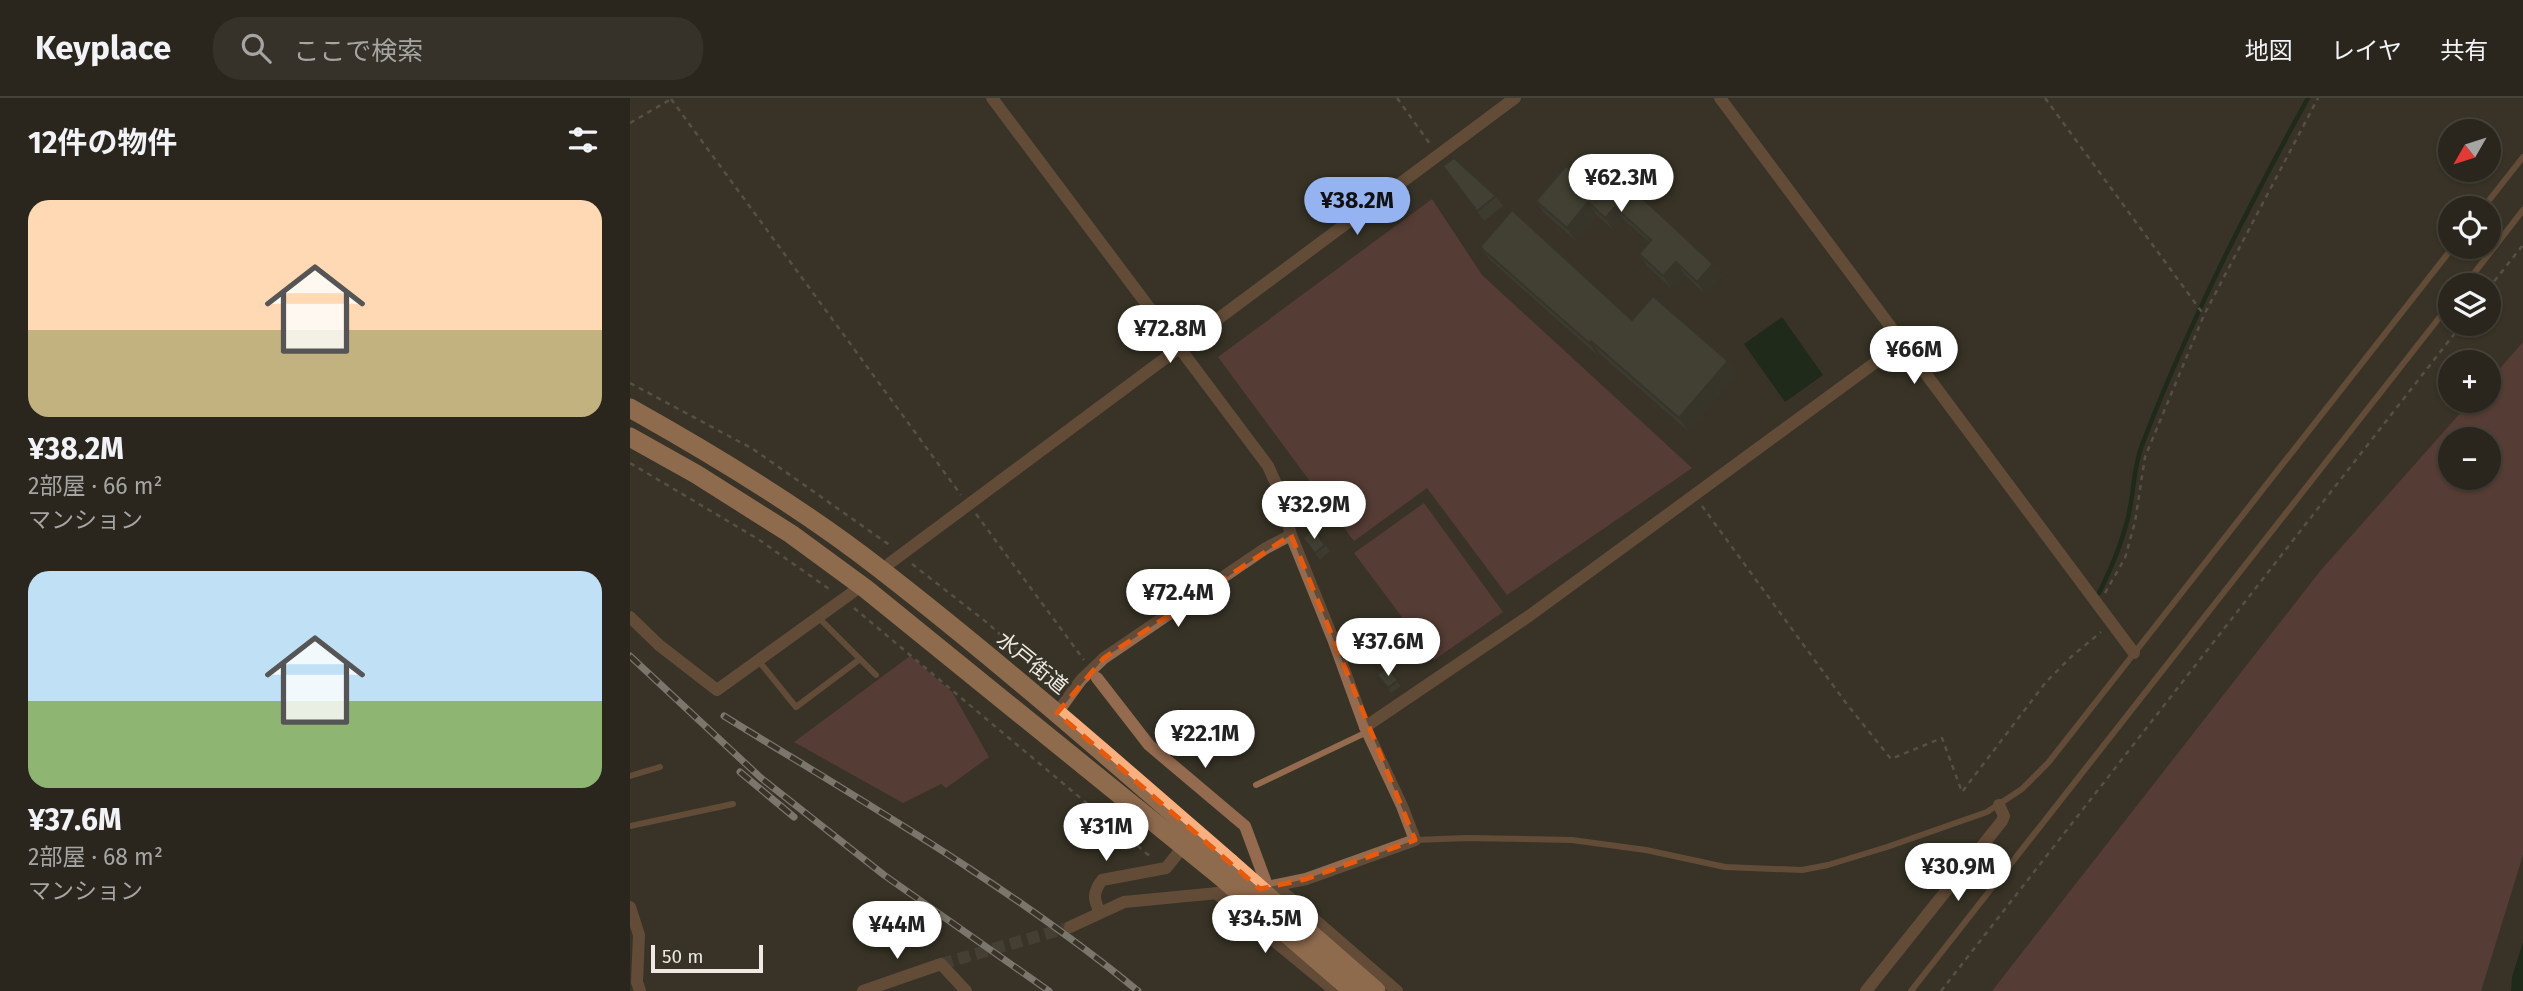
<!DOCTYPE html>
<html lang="ja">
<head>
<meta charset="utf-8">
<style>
	:root { --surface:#2a261d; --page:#36322a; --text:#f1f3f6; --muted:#a5a5a4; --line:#46433b; --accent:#95b2f1 }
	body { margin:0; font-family:"Fira Sans","Noto Sans JP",sans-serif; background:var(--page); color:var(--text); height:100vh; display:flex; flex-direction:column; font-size:26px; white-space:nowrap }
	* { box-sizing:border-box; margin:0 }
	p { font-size:23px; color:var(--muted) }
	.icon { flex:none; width:38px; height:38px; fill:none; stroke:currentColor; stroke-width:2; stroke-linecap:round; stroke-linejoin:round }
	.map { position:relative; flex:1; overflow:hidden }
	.panel { display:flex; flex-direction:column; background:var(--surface); width:630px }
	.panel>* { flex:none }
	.needle { width:46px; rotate:231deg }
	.tools { position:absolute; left:1808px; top:21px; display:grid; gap:14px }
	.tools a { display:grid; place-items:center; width:63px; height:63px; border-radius:50%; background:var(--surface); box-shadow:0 2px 5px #0004,0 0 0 2px var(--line); font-size:35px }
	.scale { position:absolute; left:21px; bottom:18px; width:112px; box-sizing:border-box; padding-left:7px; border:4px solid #eeeae3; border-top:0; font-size:19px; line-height:24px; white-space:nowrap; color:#eeeae3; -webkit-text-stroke:5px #383327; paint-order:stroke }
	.price { position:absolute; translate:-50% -60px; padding:0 16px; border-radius:24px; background:#fff; color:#222; font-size:23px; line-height:46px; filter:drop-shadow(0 2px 4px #0008) }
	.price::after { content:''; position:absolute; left:50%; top:42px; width:21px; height:16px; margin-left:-10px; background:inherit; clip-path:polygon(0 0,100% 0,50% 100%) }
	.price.on { background:var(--accent); color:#111 }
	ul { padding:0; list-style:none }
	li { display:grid; align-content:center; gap:14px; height:371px; padding:0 28px }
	li span { display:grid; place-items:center; height:217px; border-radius:21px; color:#555 }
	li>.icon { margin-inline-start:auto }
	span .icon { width:126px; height:126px; fill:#fffc; stroke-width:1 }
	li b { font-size:30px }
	h2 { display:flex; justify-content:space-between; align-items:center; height:84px; padding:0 28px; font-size:30px }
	header { display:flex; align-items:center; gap:42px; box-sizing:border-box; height:98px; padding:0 35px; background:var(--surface); border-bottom:2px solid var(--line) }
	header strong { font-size:33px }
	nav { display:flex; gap:38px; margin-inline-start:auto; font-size:24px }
	.search { width:490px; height:63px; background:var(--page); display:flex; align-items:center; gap:18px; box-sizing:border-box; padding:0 24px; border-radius:28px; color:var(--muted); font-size:26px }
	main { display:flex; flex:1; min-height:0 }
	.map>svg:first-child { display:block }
</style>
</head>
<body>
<header>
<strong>Keyplace</strong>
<div class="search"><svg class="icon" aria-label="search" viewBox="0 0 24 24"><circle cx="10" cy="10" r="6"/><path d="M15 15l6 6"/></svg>ここで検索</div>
<nav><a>地図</a><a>レイヤ</a><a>共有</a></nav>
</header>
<main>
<section class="panel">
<h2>12件の物件<svg class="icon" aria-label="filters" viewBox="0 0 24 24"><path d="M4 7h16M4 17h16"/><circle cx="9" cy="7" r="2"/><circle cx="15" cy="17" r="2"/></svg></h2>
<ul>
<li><span style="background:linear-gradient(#ffd9b3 60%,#c2b280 0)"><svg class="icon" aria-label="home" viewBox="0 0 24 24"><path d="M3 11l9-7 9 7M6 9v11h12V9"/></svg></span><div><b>¥38.2M</b><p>2部屋 · 66 m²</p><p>マンション</p></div></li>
<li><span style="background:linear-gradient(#bfe0f5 60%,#8fb573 0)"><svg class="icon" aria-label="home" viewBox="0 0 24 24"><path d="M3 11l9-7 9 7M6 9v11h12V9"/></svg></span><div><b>¥37.6M</b><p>2部屋 · 68 m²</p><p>マンション</p></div></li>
</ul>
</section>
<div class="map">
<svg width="1893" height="893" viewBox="0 0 1893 893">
	<rect width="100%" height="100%" fill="#383327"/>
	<g fill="#794746" fill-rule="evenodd">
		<path d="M802 101 852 177 1062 370 877 497 797 390 724 443 588 259Z"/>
		<path d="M1893 244V757L1851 893H1362L1691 472 1841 303H1858L1859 283ZM1820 341H1858V380H1820Z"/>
		<path d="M794 405 873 514 804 562 724 455Z"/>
		<path d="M280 558 322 594 359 659 316 690 311 686 273 705 164 644Z"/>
	</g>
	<g fill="#001f0c">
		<path d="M1152 219 1193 277 1155 304 1114 246Z"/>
		<path d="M1893 844V893H1881L1882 879Z"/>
	</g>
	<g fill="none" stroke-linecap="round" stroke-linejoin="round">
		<path stroke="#001f0c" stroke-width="4.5" d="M1469 495C1483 467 1494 441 1500 410 1504 389 1504 368 1512 347 1558 227 1616 113 1678 0"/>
		<path stroke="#534e43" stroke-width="12" stroke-dasharray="12 6" stroke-linecap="butt" d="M311 866 440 829"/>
		<g stroke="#787369" stroke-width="2.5" stroke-dasharray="5 5" stroke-linecap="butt">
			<path d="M767 0 800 46"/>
			<path d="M1415 0 1574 217"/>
			<path d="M41 1 331 397"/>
			<path d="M0 25 43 0"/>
			<path d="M1858 191 1893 147"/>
			<path d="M0 285 123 351 261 448"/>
			<path d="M0 365 128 441 202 493"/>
			<path d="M1072 408 1216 605 1261 661 1312 640 1332 694 1416 584 1442 558 1471 534"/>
			<path d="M346 416 454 562"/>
			<path d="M282 466 355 523 430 589"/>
			<path d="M1475 495 1495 460 1505 424 1515 359 1574 217 1688 0"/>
			<path d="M224 510 522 760"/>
			<path d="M1311 893 1832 226"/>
		</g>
		<g stroke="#946b4f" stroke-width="6">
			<path d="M1853 110 1893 59"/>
			<path d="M1835 187 1893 112"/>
			<path d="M230 561 246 577"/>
			<path d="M128 562 166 609 230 561 188 519"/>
			<path d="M0 678 30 669"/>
			<path d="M626 687 737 634"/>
			<path d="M0 728 103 706"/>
			<path d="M785 742 837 740 942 742 1016 752 1095 769 1172 772 1198 767 1257 749 1357 714 1392 691 1418 665 1823 149"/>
			<path d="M1281 893 1820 206"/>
		</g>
		<g stroke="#946b4f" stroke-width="12">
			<path d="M362 0 638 368 651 397 661 437 703 541 735 629 772 708 785 742 676 781 627 791"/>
			<path d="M1090 0 1504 555"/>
			<path d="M260 465 885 0"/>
			<path d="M0 519 29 547 87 592 223 494"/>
			<path d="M467 580 519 647 615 728 638 790"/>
			<path d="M427 615 451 582 474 560 636 450 661 437"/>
			<path d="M735 629 899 518 1272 245"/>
			<path d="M646 788 767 893"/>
			<path d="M586 795 705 893"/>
			<path d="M0 809 9 837 7 884 10 893"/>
			<path d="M470 814C463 801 463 794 472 782L536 770 553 749"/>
			<path d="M440 829 494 804 609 793"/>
			<path d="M233 893 311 866 336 893"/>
			<path d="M1236 893 1372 723 1374 718 1369 707"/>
		</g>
		<g stroke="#f9b07e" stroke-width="19">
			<path d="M0 310C86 358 172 410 250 471 370 564 485 665 600 765"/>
			<path d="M0 339 66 376 161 436 236 491 589 777"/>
		</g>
		<defs>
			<g id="rail">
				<path d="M0 558 131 680 254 777 419 893"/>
				<path d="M94 618C235 705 380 788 508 893"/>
				<path d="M110 674 164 719"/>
			</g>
		</defs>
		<use href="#rail" stroke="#cbc7bf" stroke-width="7"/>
		<use href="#rail" stroke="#383327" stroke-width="4.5" stroke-dasharray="13" stroke-linecap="butt"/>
		<g stroke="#f9b07e" stroke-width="19">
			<path d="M600 765 746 893"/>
			<path d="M589 777 723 893"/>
		</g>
	</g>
	<g fill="#414539">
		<path d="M813 68 866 98 873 108 854 123Z"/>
		<path d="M943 73 1083 166 1092 178 1075 196 1055 177 1042 191 1017 168 1009 156 1019 144 993 121 983 132 967 117 945 142 914 115 906 103Z"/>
		<path d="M850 149 1002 222 1107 276 1058 333 970 256 968 258 860 162Z"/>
		<path d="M673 440 695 447 700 453 690 462Z"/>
		<path d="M757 569 771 588 761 595 747 577Z"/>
	</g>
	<g fill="#35382e">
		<path d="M958 104 967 117 945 142 937 130Z"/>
		<path d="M985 109 993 121 983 132 975 120Z"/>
		<path d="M1046 164 1055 177 1042 191 1033 178Z"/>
		<path d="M1083 166 1092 178 1075 196 1067 184Z"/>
		<path d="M961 243 970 256 968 258 959 245Z"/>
		<path d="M1098 263 1107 276 1058 333 1049 320Z"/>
	</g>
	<g fill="#4c5042" stroke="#35382e" stroke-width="2">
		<path d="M962 53 1083 166 1067 184 1046 164 1033 178 1009 156 1021 142 985 109 975 120 958 104 937 130 906 103 936 68 943 73Z"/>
		<path d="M824 60 866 98 847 113 813 68Z"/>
		<path d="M882 112 1002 222 1023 198 1098 263 1049 320 961 243 959 245 850 149Z"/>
		<path d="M683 431 695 447 685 455 673 440Z"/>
		<path d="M757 569 768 582 758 590 747 577Z"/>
	</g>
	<path d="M0 0H1893V893H0ZM661 437 785 742 676 781 630 791 427 615 474 560Z" fill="#383327" fill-opacity=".55" fill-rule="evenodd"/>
	<path fill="none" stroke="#e8590c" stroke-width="5" stroke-dasharray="14 9" stroke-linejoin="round" d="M661 437 785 742 676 781 630 791 427 615 474 560Z"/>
	<g text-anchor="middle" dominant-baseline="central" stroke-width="6" stroke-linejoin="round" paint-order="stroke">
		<g font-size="21" fill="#eeeae3" stroke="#383327">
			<text transform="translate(402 565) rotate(39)">水戸街道</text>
		</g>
	</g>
</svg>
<div class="tools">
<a><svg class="needle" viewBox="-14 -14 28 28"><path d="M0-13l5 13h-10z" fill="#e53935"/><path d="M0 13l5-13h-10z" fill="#a5a5a4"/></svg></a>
<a><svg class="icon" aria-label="locate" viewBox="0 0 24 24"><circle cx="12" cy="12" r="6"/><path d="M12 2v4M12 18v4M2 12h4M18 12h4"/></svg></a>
<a><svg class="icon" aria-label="layers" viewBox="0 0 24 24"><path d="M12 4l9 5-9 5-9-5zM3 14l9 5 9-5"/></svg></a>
<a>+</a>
<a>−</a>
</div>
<div class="scale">50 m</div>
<b class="price" style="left:991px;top:116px">¥62.3M</b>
<b class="price on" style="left:727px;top:139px">¥38.2M</b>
<b class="price" style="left:540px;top:267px">¥72.8M</b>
<b class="price" style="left:1284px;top:288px">¥66M</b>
<b class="price" style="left:684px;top:443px">¥32.9M</b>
<b class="price" style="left:548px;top:531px">¥72.4M</b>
<b class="price" style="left:758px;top:580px">¥37.6M</b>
<b class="price" style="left:575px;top:672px">¥22.1M</b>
<b class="price" style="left:476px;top:765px">¥31M</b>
<b class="price" style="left:1328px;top:805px">¥30.9M</b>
<b class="price" style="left:635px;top:857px">¥34.5M</b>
<b class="price" style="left:267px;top:863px">¥44M</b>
</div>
</main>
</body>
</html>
